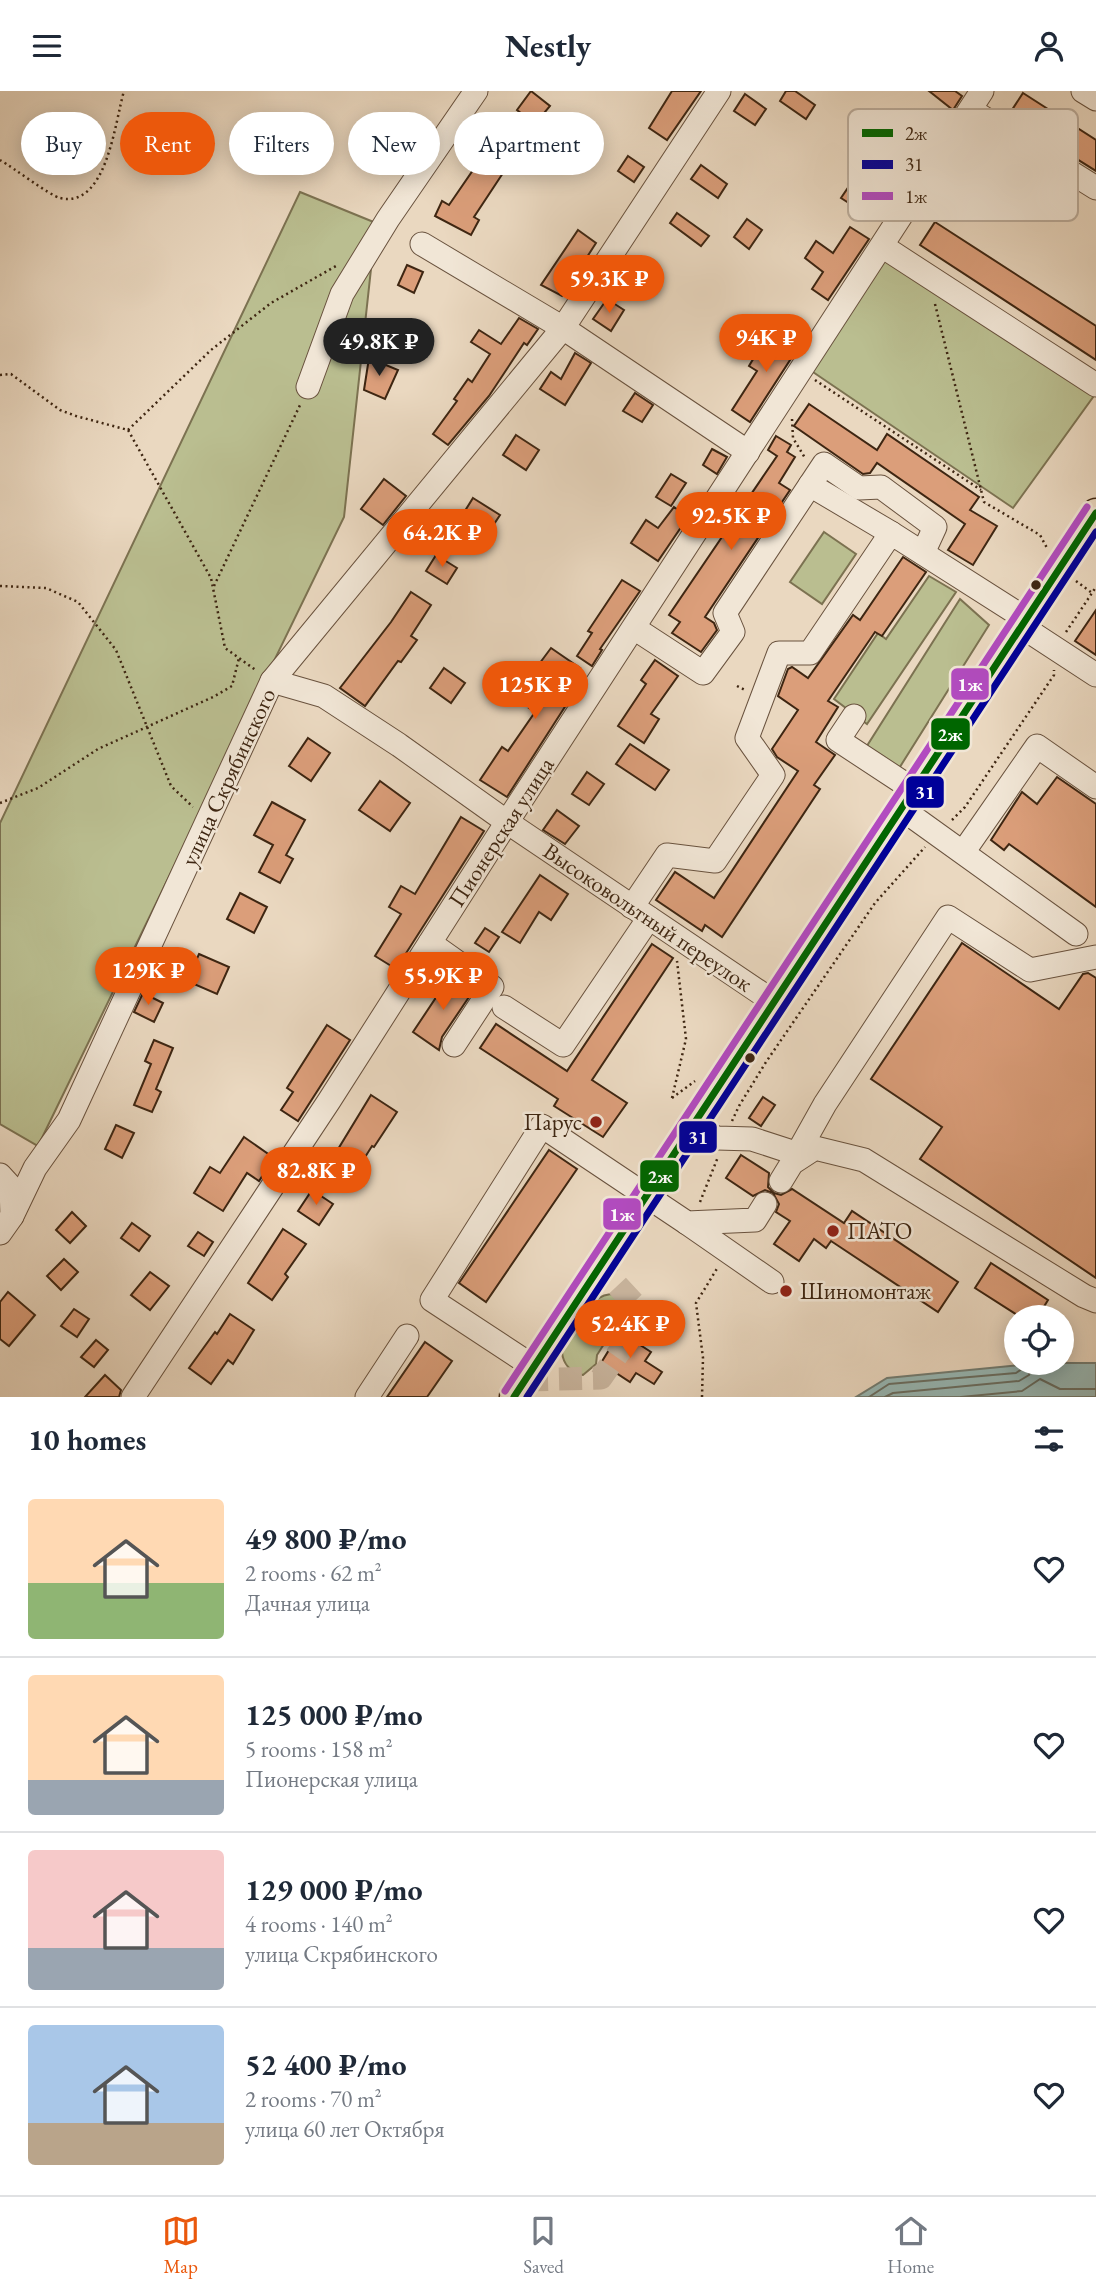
<!DOCTYPE html>
<html lang="en">
<head>
<meta charset="utf-8">
<style>
	:root { --surface:#fff; --page:#f2f2f3; --text:#1f2937; --muted:#747a83; --line:#e0e1e3; --accent:#ea580c }
	body { margin:0; font-family:"EB Garamond",serif; background:var(--page); color:var(--text); height:100vh; display:flex; flex-direction:column; font-size:26px; white-space:nowrap }
	* { box-sizing:border-box; margin:0 }
	p { font-size:23px; color:var(--muted) }
	.icon { flex:none; width:38px; height:38px; fill:none; stroke:currentColor; stroke-width:2; stroke-linecap:round; stroke-linejoin:round }
	.map { position:relative; height:1306px; overflow:hidden }
	.details { display:flex; flex-direction:column; background:var(--surface); flex:1 }
	.details>* { flex:none }
	.banner { position:absolute; left:21px; top:21px; width:700px; height:63px; display:flex; gap:14px }
	.buttons { position:absolute; left:1004px; top:1214px; display:grid; gap:14px }
	.buttons a { display:grid; place-items:center; width:70px; height:70px; border-radius:50%; background:var(--surface); box-shadow:0 4px 18px #0003; font-size:35px }
	.price { position:absolute; translate:-50% -60px; padding:0 16px; border-radius:24px; background:var(--accent); color:#fff; font-size:23px; line-height:46px; filter:drop-shadow(0 2px 4px #0008) }
	.price::after { content:''; position:absolute; left:50%; top:42px; width:21px; height:16px; margin-left:-10px; background:inherit; clip-path:polygon(0 0,100% 0,50% 100%) }
	.price.selected { background:#222; color:#fff }
	ul { padding:0; list-style:none }
	li { display:flex; align-items:center; gap:21px; height:175px; padding:0 28px }
	li+li { border-top:2px solid var(--line) }
	li span { display:grid; place-items:center; flex:none; width:196px; height:140px; border-radius:7px; color:#555 }
	li>.icon { margin-inline-start:auto }
	span .icon { width:84px; height:84px; fill:#fffc; stroke-width:1 }
	li b { font-size:30px }
	h2 { display:flex; justify-content:space-between; align-items:center; height:84px; padding:0 28px; font-size:30px }
	.chip { padding:0 24px; border-radius:32px; background:var(--surface); box-shadow:0 4px 18px #0003; font-size:24px; line-height:63px }
	.chip.selected { background:var(--accent); color:#fff }
	header { display:flex; justify-content:space-between; align-items:center; height:91px; padding:0 28px; background:var(--surface); font-size:32px; font-weight:700 }
	.tabs { display:flex; justify-content:space-around; align-items:center; height:98px; border-top:2px solid var(--line); background:var(--surface); font-size:19px; color:var(--muted) }
	.tabs a { display:grid; justify-items:center; gap:4px }
	.tabs .selected { color:var(--accent) }
	.map>svg:first-child { display:block }
</style>
</head>
<body>
<header><svg class="icon" aria-label="menu" viewBox="0 0 24 24"><path d="M4 6h16M4 12h16M4 18h16"/></svg>Nestly<svg class="icon" aria-label="person" viewBox="0 0 24 24"><circle cx="12" cy="8" r="4"/><path d="M4 21q1-7 8-7t8 7"/></svg></header>
<div class="map">
<svg width="1096" height="1306" viewBox="0 0 1096 1306">
	<rect width="100%" height="100%" fill="#ead8c0"/>
	<filter id="stains"><feTurbulence type="fractalNoise" baseFrequency=".00286" numOctaves="4"/><feColorMatrix values="0 0 0 0 .2 0 0 0 0 .09 0 0 0 0 .02 0 0 0 .5 -.17"/></filter>
	<radialGradient id="worn" r=".72"><stop offset=".6" stop-color="#630" stop-opacity="0"/><stop offset="1" stop-color="#630" stop-opacity=".3"/></radialGradient>
	<g fill="#babe90" stroke="#7c7251" stroke-width="2">
		<path d="M300 101 376 132 344 426 38 1055 0 1033V732Z"/>
		<path d="M882 155 1096 302 1013 417 810 279Z"/>
		<path d="M824 441 856 463 822 513 790 491Z"/>
		<path d="M929 485 956 501 867 633 834 608 878 542 886 548Z"/>
		<path d="M960 508 989 534 898 679 865 658Z"/>
		<path d="M611 1203 623 1209 625 1220 597 1264 596 1273 583 1284C571 1282 563 1273 562 1261 574 1240 584 1206 611 1203Z"/>
	</g>
	<path fill="#98b9b6" stroke="#747e74" stroke-width="2" d="M1040 1272H1096V1306H856L887 1287Z"/>
	<g fill="none" stroke-linecap="round" stroke-linejoin="round">
		<g stroke="#6b7064" stroke-width="2">
			<path d="M869 1306 889 1293 1016 1282 1022 1278 1024 1272"/>
			<path d="M885 1306 893 1302 1019 1290 1029 1284 1033 1272"/>
			<path d="M961 1306 1022 1300 1040 1288 1060 1298H1096"/>
		</g>
	</g>
	<g fill="#db9e7a" stroke="#3e2612" stroke-width="2">
		<path d="M531 0 550 15 535 33 517 19Z"/>
		<path d="M672 0H701L667 49 649 37Z"/>
		<path d="M786 0H795L815 14 806 28 780 10Z"/>
		<path d="M929 0H955L962 5 953 19Z"/>
		<path d="M1023 2 1096 49V80L1008 25Z"/>
		<path d="M745 3 766 18 755 34 734 20Z"/>
		<path d="M923 36 936 44 903 97 893 90 869 125 841 107 864 73 877 82 894 59 903 65Z"/>
		<path d="M479 64 503 82 474 126 479 129 471 144 435 125 442 110 449 114 473 79 470 76Z"/>
		<path d="M628 65 644 76 634 91 618 80Z"/>
		<path d="M701 74 727 93 718 107 691 88Z"/>
		<path d="M677 122 709 145 701 155 670 132Z"/>
		<path d="M747 128 762 139 749 158 734 146Z"/>
		<path d="M935 131 1096 235V269L920 154Z"/>
		<path d="M850 136 869 148 828 209 812 198 823 181 805 167 816 150 833 162Z"/>
		<path d="M578 139 596 152 562 205 541 194Z"/>
		<path d="M407 174 423 181 414 202 398 194Z"/>
		<path d="M627 174 640 183 634 193 621 185Z"/>
		<path d="M607 208 624 219 611 240 593 228Z"/>
		<path d="M519 227 538 238 527 254 524 252 489 305 448 354 433 343 457 310 454 308 468 288 472 291 490 263 471 251 479 239 501 253Z"/>
		<path d="M786 239 803 249 750 331 732 319 757 280 749 275 764 250 775 257Z"/>
		<path d="M575 262 591 272 565 314 540 298 551 281 561 288Z"/>
		<path d="M369 267 398 279 385 308 364 299Z"/>
		<path d="M635 302 653 314 642 331 623 320Z"/>
		<path d="M809 313 877 359 887 343 979 406 970 419 997 435 973 474 948 459 965 433 877 372 870 382 863 383 794 335Z"/>
		<path d="M516 344 539 359 526 379 503 364Z"/>
		<path d="M776 345 791 354 787 361 795 366 779 392 790 399 705 526 714 532 717 539 701 561 672 542 680 531 669 524 777 365 768 359Z"/>
		<path d="M712 358 727 366 717 383 703 374Z"/>
		<path d="M671 383 686 392 671 415 656 406Z"/>
		<path d="M384 388 406 405 383 434 361 418Z"/>
		<path d="M473 407 500 424 479 456 453 439Z"/>
		<path d="M674 416 688 426 658 470 631 452 646 429 658 437Z"/>
		<path d="M436 464 457 477 447 493 426 480Z"/>
		<path d="M903 466 926 481 882 545 875 541 828 610 838 616 816 651 835 664 814 694 820 698 722 846 705 834 702 840 656 809 675 781 714 807 798 680 777 666 772 658 798 619 778 605 788 578 792 576 808 587 853 524 860 529Z"/>
		<path d="M622 489 640 500 600 558 602 559 592 575 577 565 592 542 588 540Z"/>
		<path d="M411 501 431 514 411 545 417 549 401 571 398 570 365 615 340 597 391 531Z"/>
		<path d="M1096 519V564L1075 550Z"/>
		<path d="M551 557 580 577 570 592 577 597 507 706 480 689 502 656 508 660 535 621 529 617 542 598 528 588Z"/>
		<path d="M655 569 678 585 651 623 659 628 644 652 618 635 646 593 641 589Z"/>
		<path d="M444 577 465 592 451 612 430 597Z"/>
		<path d="M308 647 330 662 311 690 289 675Z"/>
		<path d="M630 653 669 679 655 699 616 673Z"/>
		<path d="M587 681 604 693 589 714 572 703Z"/>
		<path d="M1057 686 1096 713V816L1009 753 1004 759 991 749 1022 701 1037 713Z"/>
		<path d="M380 690 410 712 390 740 359 719Z"/>
		<path d="M272 711 305 729 286 764 293 768 280 792 259 781 273 754 254 744Z"/>
		<path d="M557 719 579 735 565 753 543 739Z"/>
		<path d="M461 726 484 740 396 878 375 865 401 823 389 816 401 795 415 803Z"/>
		<path d="M540 784 568 803 551 829 539 821 520 852 502 841Z"/>
		<path d="M240 802 267 816 254 842 227 828Z"/>
		<path d="M485 837 499 846 489 861 475 852Z"/>
		<path d="M962 852 1059 918 1083 883 1088 882 1096 887V1187L920 1068 942 1036 871 988Z"/>
		<path d="M652 853 673 867 592 989 627 1012 603 1046 554 1015 558 1008 480 957 496 933 567 980Z"/>
		<path d="M199 863 229 876 217 903 187 890Z"/>
		<path d="M451 884 473 900 442 946 439 959 413 941Z"/>
		<path d="M143 902 163 912 154 931 134 921Z"/>
		<path d="M327 934 350 949 298 1030 281 1019 293 1001 287 997Z"/>
		<path d="M154 949 173 957 156 998 161 1001 152 1021 134 1014 151 973 145 970Z"/>
		<path d="M371 1004 397 1021 374 1056 372 1055 352 1087 329 1073Z"/>
		<path d="M763 1006 775 1014 761 1035 749 1027Z"/>
		<path d="M116 1034 134 1042 122 1067 105 1058Z"/>
		<path d="M244 1046 274 1067 259 1090 247 1082 223 1120 194 1102 210 1076 220 1082Z"/>
		<path d="M549 1059 577 1078 486 1211 459 1192Z"/>
		<path d="M741 1064 769 1082 768 1096 774 1102 781 1104 792 1098 844 1132 852 1120 958 1191 938 1221 831 1150 826 1157 814 1148 799 1170 774 1153 790 1130 776 1121 779 1113 773 1102 765 1099 753 1105 726 1087Z"/>
		<path d="M312 1099 333 1113 319 1134 298 1120Z"/>
		<path d="M72 1121 86 1135 70 1152 56 1139Z"/>
		<path d="M132 1132 150 1145 139 1160 121 1147Z"/>
		<path d="M283 1138 306 1153 285 1183 288 1186 272 1209 248 1192Z"/>
		<path d="M198 1141 213 1151 204 1165 188 1155Z"/>
		<path d="M64 1168 78 1181 61 1199 47 1185Z"/>
		<path d="M991 1172 1048 1209 1037 1227H1022L975 1197Z"/>
		<path d="M150 1181 169 1195 150 1219 131 1204Z"/>
		<path d="M8 1201 35 1224 9 1255 0 1248V1211Z"/>
		<path d="M74 1218 89 1228 77 1246 61 1235Z"/>
		<path d="M230 1223 254 1239 233 1273 228 1269 211 1293 189 1277 215 1241 217 1243Z"/>
		<path d="M620 1241 651 1261 645 1270 662 1281 654 1293 636 1282 630 1291 601 1272Z"/>
		<path d="M96 1249 108 1259 94 1276 81 1266Z"/>
		<path d="M425 1251 452 1270 427 1306H387Z"/>
		<path d="M105 1284 121 1299 119 1306H85Z"/>
	</g>
	<g fill="none" stroke-linecap="round" stroke-linejoin="round">
		<path stroke="#c8b49d" stroke-width="23" stroke-dasharray="23 11" stroke-linecap="butt" d="M525 1289 601 1287 645 1224 599 1175"/>
		<defs>
			<g id="minor">
				<path d="M1083 0 1096 8"/>
				<path d="M971 19 1096 97"/>
				<path d="M422 153 563 237 748 361"/>
				<path d="M882 155 1096 294"/>
				<path d="M308 296 342 203 388 128 476 0"/>
				<path d="M810 394 891 442"/>
				<path d="M1021 535 1096 584"/>
				<path d="M634 537 703 582 733 541 725 522 824 373 859 397 881 396 935 436 923 462"/>
				<path d="M272 590 324 605 399 654 507 731 774 911"/>
				<path d="M854 625 838 649 914 699"/>
				<path d="M902 718 1076 843"/>
				<path d="M964 760 1037 655 1096 696"/>
				<path d="M632 816 667 764 715 770 773 684 747 647 779 562H810L891 442 1026 528"/>
				<path d="M430 852 492 896 454 954"/>
				<path d="M504 916 563 954 649 827"/>
				<path d="M692 1036 717 1047 752 1048 798 1063"/>
				<path d="M792 1072 825 1013 948 826 1030 879 1096 866"/>
				<path d="M0 1084 11 1096 12 1125"/>
				<path d="M781 1090 792 1072 815 1057 864 1069 1084 1205 1096 1210"/>
				<path d="M687 1132 772 1191"/>
				<path d="M0 1142 12 1125 35 1077 69 1029 272 590 563 237 719 0"/>
				<path d="M534 1276 432 1209 542 1035 687 1132 755 1129 765 1113"/>
				<path d="M133 1306 329 1010 507 731 982 0"/>
				<path d="M367 1306 407 1245"/>
			</g>
			<path id="major" d="M514 1306 1096 422"/>
		</defs>
		<use href="#minor" stroke="#69523e" stroke-width="25"/>
		<use href="#major" stroke="#3e2612" stroke-width="31"/>
		<g stroke="#3e2612" stroke-width="2.5" stroke-dasharray="2 3.5" stroke-linecap="butt">
			<path d="M0 69C14 77 49 104 60 107 107 118 115 30 124 0"/>
			<path d="M935 213 984 411 1040 444 1047 457"/>
			<path d="M0 284 11 283 60 319 76 325 128 339 211 487 225 557 257 580"/>
			<path d="M815 289 981 399"/>
			<path d="M792 328 793 347 805 367"/>
			<path d="M128 339 211 259 271 212 336 175"/>
			<path d="M1076 490 1092 502"/>
			<path d="M0 495 46 497 78 511 116 559 171 695 193 716"/>
			<path d="M214 495 301 312"/>
			<path d="M1066 541 1096 496"/>
			<path d="M737 595 745 599"/>
			<path d="M0 712 38 697 98 658 213 606 232 595 239 567"/>
			<path d="M952 729 965 716 1054 584V579"/>
			<path d="M672 1007 686 948 677 870"/>
			<path d="M672 1007 695 990"/>
			<path d="M732 1030 739 1015 766 971 875 812 925 756"/>
			<path d="M700 1111 718 1066"/>
			<path d="M702 1306 703 1267 696 1212 718 1176"/>
		</g>
		<use href="#minor" stroke="#f1e6d6" stroke-width="23"/>
		<use href="#major" stroke="#ead8c0" stroke-width="28"/>
		<defs>
			<path id="bus-1" d="M514 1306 1096 422"/>
			<path id="bus-2" d="M527 1306 1096 441"/>
			<path id="bus-3" d="M505 1300 1087 416"/>
		</defs>
		<use href="#bus-1" stroke="#f1e6d6" stroke-width="12"/>
		<use href="#bus-2" stroke="#f1e6d6" stroke-width="12"/>
		<use href="#bus-3" stroke="#f1e6d6" stroke-width="12"/>
		<use href="#bus-1" stroke="#060" stroke-width="7"/>
		<use href="#bus-2" stroke="#009" stroke-width="7"/>
		<use href="#bus-3" stroke="#b24bc0" stroke-width="7"/>
	</g>
	<g fill="#3e2612" stroke="#f1e6d6" stroke-width="2.5">
		<circle cx="1036" cy="494" r="6"/>
		<circle cx="750" cy="967" r="6"/>
	</g>
	<g fill="#8f2418" stroke="#f1e6d6" stroke-width="2.5">
		<circle cx="596" cy="1031" r="7"/>
		<circle cx="833" cy="1140" r="7"/>
		<circle cx="786" cy="1200" r="7"/>
	</g>
	<g text-anchor="middle" dominant-baseline="central" stroke-width="5" stroke-linejoin="round" paint-order="stroke">
		<g font-size="23" fill="#3e2612" stroke="#f1e6d6">
			<text transform="translate(228 686) rotate(-65)">улица Скрябинского</text>
			<text transform="translate(501 741) rotate(-57)">Пионерская улица</text>
			<text transform="translate(648 826) rotate(34)">Высоковольтный переулок</text>
		</g>
		<g font-size="23" fill="#3e2612" stroke="#f1e6d6" text-anchor="start">
			<text x="582" y="1031" text-anchor="end">Парус</text>
			<text x="847" y="1140">ПАТО</text>
			<text x="800" y="1200">Шиномонтаж</text>
		</g>
	</g>
	<rect x="848" y="18" width="230" height="112" rx="10" fill="#f1e6d6" stroke="#bbac9b" stroke-width="2"/>
	<rect x="862" y="38" width="31" height="8" fill="#060"/>
	<rect x="862" y="69" width="31" height="9" fill="#009"/>
	<rect x="862" y="101" width="31" height="8" fill="#b24bc0"/>
	<g font-size="19" fill="#3e2612">
		<text x="905" y="49">2ж</text>
		<text x="905" y="80">31</text>
		<text x="905" y="112">1ж</text>
	</g>
	<g stroke="#f1e6d6" stroke-width="2.5">
		<rect x="950" y="576" width="40" height="34" rx="7" fill="#b24bc0"/>
		<rect x="930" y="626" width="41" height="34" rx="7" fill="#060"/>
		<rect x="905" y="684" width="40" height="34" rx="7" fill="#009"/>
		<rect x="678" y="1029" width="40" height="34" rx="7" fill="#009"/>
		<rect x="639" y="1068" width="41" height="34" rx="7" fill="#060"/>
		<rect x="602" y="1106" width="40" height="34" rx="7" fill="#b24bc0"/>
	</g>
	<g font-size="19" text-anchor="middle" font-weight="bold" fill="#fff">
		<text x="970" y="600">1ж</text>
		<text x="950" y="650">2ж</text>
		<text x="925" y="708">31</text>
		<text x="698" y="1053">31</text>
		<text x="660" y="1092">2ж</text>
		<text x="622" y="1130">1ж</text>
	</g>
	<rect width="100%" height="100%" filter="url(#stains)"/>
	<rect width="100%" height="100%" fill="url(#worn)"/>
</svg>
<div class="buttons">
<a><svg class="icon" aria-label="locate" viewBox="0 0 24 24"><circle cx="12" cy="12" r="6"/><path d="M12 2v4M12 18v4M2 12h4M18 12h4"/></svg></a>
</div>
<b class="price" style="left:609px;top:224px">59.3K ₽</b>
<b class="price" style="left:766px;top:283px">94K ₽</b>
<b class="price selected" style="left:379px;top:287px">49.8K ₽</b>
<b class="price" style="left:731px;top:461px">92.5K ₽</b>
<b class="price" style="left:442px;top:478px">64.2K ₽</b>
<b class="price" style="left:535px;top:630px">125K ₽</b>
<b class="price" style="left:148px;top:916px">129K ₽</b>
<b class="price" style="left:443px;top:921px">55.9K ₽</b>
<b class="price" style="left:316px;top:1116px">82.8K ₽</b>
<b class="price" style="left:630px;top:1269px">52.4K ₽</b>
<div class="banner">
<a class="chip">Buy</a>
<a class="chip selected">Rent</a>
<a class="chip">Filters</a>
<a class="chip">New</a>
<a class="chip">Apartment</a>
</div>
</div>
<section class="details">
<h2>10 homes<svg class="icon" aria-label="filters" viewBox="0 0 24 24"><path d="M4 7h16M4 17h16"/><circle cx="9" cy="7" r="2"/><circle cx="15" cy="17" r="2"/></svg></h2>
<ul>
<li><span style="background:linear-gradient(#ffd9b3 60%,#8fb573 0)"><svg class="icon" aria-label="home" viewBox="0 0 24 24"><path d="M3 11l9-7 9 7M6 9v11h12V9"/></svg></span><div><b>49 800 ₽/mo</b><p>2 rooms · 62 m²</p><p>Дачная улица</p></div><svg class="icon" aria-label="heart" viewBox="0 0 24 24"><path d="M12 20l-8-8c-3-5 5-10 8-4 3-6 11-1 8 4z"/></svg></li>
<li><span style="background:linear-gradient(#ffd9b3 75%,#9aa5b1 0)"><svg class="icon" aria-label="home" viewBox="0 0 24 24"><path d="M3 11l9-7 9 7M6 9v11h12V9"/></svg></span><div><b>125 000 ₽/mo</b><p>5 rooms · 158 m²</p><p>Пионерская улица</p></div><svg class="icon" aria-label="heart" viewBox="0 0 24 24"><path d="M12 20l-8-8c-3-5 5-10 8-4 3-6 11-1 8 4z"/></svg></li>
<li><span style="background:linear-gradient(#f6c9c9 70%,#9aa5b1 0)"><svg class="icon" aria-label="home" viewBox="0 0 24 24"><path d="M3 11l9-7 9 7M6 9v11h12V9"/></svg></span><div><b>129 000 ₽/mo</b><p>4 rooms · 140 m²</p><p>улица Скрябинского</p></div><svg class="icon" aria-label="heart" viewBox="0 0 24 24"><path d="M12 20l-8-8c-3-5 5-10 8-4 3-6 11-1 8 4z"/></svg></li>
<li><span style="background:linear-gradient(#a9c7e8 70%,#b9a48a 0)"><svg class="icon" aria-label="home" viewBox="0 0 24 24"><path d="M3 11l9-7 9 7M6 9v11h12V9"/></svg></span><div><b>52 400 ₽/mo</b><p>2 rooms · 70 m²</p><p>улица 60 лет Октября</p></div><svg class="icon" aria-label="heart" viewBox="0 0 24 24"><path d="M12 20l-8-8c-3-5 5-10 8-4 3-6 11-1 8 4z"/></svg></li>
</ul>
</section>
<nav class="tabs">
<a class="selected"><svg class="icon" aria-label="map" viewBox="0 0 24 24"><path d="M3 6l6-2 6 2 6-2v14l-6 2-6-2-6 2zM9 4v14M15 6v14"/></svg>Map</a>
<a><svg class="icon" aria-label="saved" viewBox="0 0 24 24"><path d="M7 4h10v16l-5-4-5 4z"/></svg>Saved</a>
<a><svg class="icon" aria-label="home" viewBox="0 0 24 24"><path d="M3 11l9-7 9 7M6 9v11h12V9"/></svg>Home</a>
</nav>
</body>
</html>
